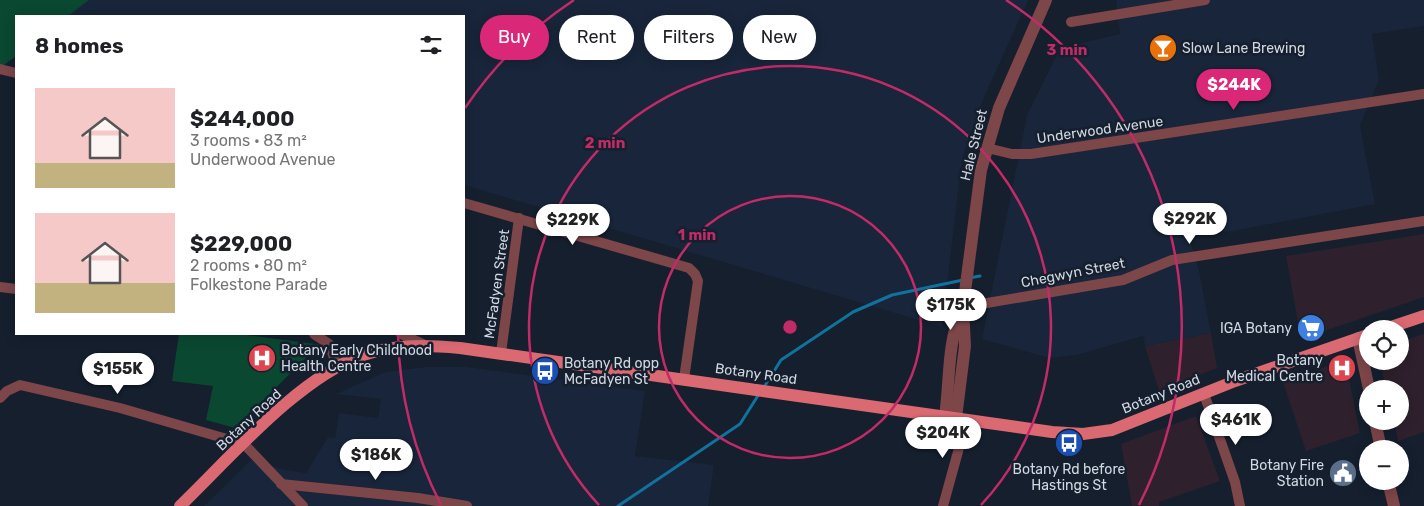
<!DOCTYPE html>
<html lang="en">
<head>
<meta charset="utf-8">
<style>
	:root { --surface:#fff; --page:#f6f6f6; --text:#202124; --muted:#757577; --accent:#db2777 }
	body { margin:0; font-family:Rubik,sans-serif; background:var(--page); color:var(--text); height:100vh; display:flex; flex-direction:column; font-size:19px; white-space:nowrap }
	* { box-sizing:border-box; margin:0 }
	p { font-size:16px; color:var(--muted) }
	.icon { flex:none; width:28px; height:28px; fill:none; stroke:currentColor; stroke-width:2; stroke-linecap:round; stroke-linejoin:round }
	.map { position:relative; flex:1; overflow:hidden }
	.drawer { position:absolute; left:15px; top:15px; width:450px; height:320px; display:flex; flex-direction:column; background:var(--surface); border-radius:0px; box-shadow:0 2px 12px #0003 }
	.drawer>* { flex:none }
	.banner { position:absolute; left:480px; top:15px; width:475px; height:45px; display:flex; gap:10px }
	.tools { position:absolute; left:1359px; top:320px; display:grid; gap:10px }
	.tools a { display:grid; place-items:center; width:50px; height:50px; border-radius:50%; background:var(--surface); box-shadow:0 2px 12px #0003; font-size:25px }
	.price { position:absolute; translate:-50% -42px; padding:0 11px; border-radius:18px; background:#fff; color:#222; font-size:16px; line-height:32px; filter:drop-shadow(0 1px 2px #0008) }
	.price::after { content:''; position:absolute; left:50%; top:30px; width:15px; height:11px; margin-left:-8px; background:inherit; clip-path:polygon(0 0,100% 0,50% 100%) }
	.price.active { background:var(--accent); color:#fff }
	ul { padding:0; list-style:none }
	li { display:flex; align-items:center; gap:15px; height:125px; padding:0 20px }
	li span { display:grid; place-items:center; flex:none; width:140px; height:100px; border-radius:0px; color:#555 }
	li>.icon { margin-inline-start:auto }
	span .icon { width:60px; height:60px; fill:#fffc; stroke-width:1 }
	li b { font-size:21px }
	h2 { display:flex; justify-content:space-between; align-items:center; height:60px; padding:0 20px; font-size:21px }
	.pill { padding:0 18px; border-radius:22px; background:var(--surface); box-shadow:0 2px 12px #0003; font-size:18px; line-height:45px }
	.pill.active { background:var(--accent); color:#fff }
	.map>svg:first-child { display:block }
</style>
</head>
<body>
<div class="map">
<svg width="1424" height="506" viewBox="0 0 1424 506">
	<rect width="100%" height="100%" fill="#151f2e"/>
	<g fill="#2e212d">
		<path d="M1424 234V297L1301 339 1286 256Z"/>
		<path d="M1211 333 1217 368 1159 391 1145 346Z"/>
		<path d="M1424 334V432L1398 441 1394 421H1400V389H1386L1380 361H1400V342Z"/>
		<path d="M1345 360 1360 433 1306 451 1283 382Z"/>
		<path d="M1196 416 1220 481 1159 502V506H1132L1121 444Z"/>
	</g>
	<g fill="#18253a">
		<path d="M89 0H1028L982 102 962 159 942 327 464 185V16H67Z"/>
		<path d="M1116 0H1424V26L1372 34 1379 80 1360 125 1375 204 1233 231 1189 237 1199 271 1211 333 1145 346 1143 336 1077 355 1049 358 982 339 1027 115 1060 48 1120 34Z"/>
		<path d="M426 367H467L645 391 635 456 714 465 708 506H204L251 460 281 469 306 473 328 437 335 438 339 413 378 418 381 399 336 394 385 372Z"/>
	</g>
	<g fill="#0a4832">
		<path d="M0 0H89L68 16H16V56L0 68Z"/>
		<path d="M179 334H238L323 345 309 355 235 428 206 420 213 386 172 381Z"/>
	</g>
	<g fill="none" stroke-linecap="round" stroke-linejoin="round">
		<g stroke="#11729e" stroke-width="3">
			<path d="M969 278 980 276"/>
			<path d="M764 387 781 360 853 312 892 295 963 280"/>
			<path d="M618 506 740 424 759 394"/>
		</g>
		<g stroke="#7d4649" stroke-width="10">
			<path d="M1071 22 1205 0"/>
			<path d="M0 69 16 73"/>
			<path d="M987 148 1012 154H1031L1424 94"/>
			<path d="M464 203 689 268 695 274 698 281 684 379"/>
			<path d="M0 287 16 289"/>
			<path d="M963 307 1123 280 1172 260 1424 221"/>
			<path d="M314 334 329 344 337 366"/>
			<path d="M401 334 423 344"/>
			<path d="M501 353 519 218"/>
			<path d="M1204 394 1235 482 1240 506"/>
			<path d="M0 398 7 391 20 385 120 408 244 444 303 506"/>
			<path d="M281 484 418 498 467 506"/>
			<path d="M943 506 967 419"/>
		</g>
		<g stroke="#7d4649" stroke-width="12">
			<path d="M1358 338 1369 389"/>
			<path d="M945 416C950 382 947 344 961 312"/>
			<path d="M956 418 965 346 963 307 981 170 999 108 1046 0"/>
			<path d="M1375 421 1381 449"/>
			<path d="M1388 481 1394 506"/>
		</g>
		<g stroke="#da6972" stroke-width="12">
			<path d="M1385 329 1424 316"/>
			<path d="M180 506C230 458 298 378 363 355 395 344 427 345 460 348L1052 432 1083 434 1112 430 1235 381 1368 335"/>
		</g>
	</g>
	<g fill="none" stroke="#c32b68" stroke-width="2.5">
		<circle cx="790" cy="327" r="131"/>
		<path d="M599 505A261 261 0 1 1 981 505"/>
		<path d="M441 505A392 392 0 0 1 398 334M465 108A392 392 0 0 1 574 0M1006 0A392 392 0 0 1 1139 505"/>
	</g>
	<defs>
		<symbol id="bar-disc" viewBox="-11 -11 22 22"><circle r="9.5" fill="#e8710a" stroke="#151f2e"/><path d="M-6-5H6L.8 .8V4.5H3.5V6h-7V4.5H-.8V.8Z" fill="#fff"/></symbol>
		<symbol id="supermarket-disc" viewBox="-11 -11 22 22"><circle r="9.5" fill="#3f7fe0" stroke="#151f2e"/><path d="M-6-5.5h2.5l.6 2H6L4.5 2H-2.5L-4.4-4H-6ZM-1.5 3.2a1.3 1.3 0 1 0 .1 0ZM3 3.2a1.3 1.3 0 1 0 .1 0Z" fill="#fff"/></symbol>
		<symbol id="hospital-disc" viewBox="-11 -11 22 22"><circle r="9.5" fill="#e0444e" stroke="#151f2e"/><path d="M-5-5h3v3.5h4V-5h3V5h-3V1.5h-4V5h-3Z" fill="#fff"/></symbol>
		<symbol id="bus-disc" viewBox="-11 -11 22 22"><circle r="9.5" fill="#1a4fb4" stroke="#151f2e"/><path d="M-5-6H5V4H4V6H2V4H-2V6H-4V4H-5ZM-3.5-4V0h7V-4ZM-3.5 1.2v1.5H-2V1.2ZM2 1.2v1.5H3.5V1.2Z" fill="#fff"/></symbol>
		<symbol id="civic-disc" viewBox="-11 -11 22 22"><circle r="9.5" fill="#5c6f8a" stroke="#151f2e"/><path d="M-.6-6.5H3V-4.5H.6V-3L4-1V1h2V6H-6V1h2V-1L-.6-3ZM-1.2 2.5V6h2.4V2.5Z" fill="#fff"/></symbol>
	</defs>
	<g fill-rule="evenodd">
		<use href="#bar-disc" x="1147" y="32" width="32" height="32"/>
		<use href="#supermarket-disc" x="1295" y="312" width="32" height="32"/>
		<use href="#hospital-disc" x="246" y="342" width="32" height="32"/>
		<use href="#hospital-disc" x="1326" y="352" width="32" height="32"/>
		<use href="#bus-disc" x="529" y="355" width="32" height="32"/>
		<use href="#bus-disc" x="1053" y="427" width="32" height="32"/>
		<use href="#civic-disc" x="1327" y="457" width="32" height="32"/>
	</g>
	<g text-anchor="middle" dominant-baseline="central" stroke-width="5" stroke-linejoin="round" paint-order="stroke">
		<g font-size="14" fill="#d0d7e1" stroke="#151f2e" text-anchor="start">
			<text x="1182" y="48">Slow Lane Brewing</text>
			<text x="1292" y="328" text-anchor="end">IGA Botany</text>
			<text x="281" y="350">Botany Early Childhood<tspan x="281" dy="16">Health Centre</tspan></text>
			<text x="1323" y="360" text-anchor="end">Botany<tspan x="1323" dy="16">Medical Centre</tspan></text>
			<text x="564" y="363">Botany Rd opp<tspan x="564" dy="16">McFadyen St</tspan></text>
			<text x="1324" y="465" text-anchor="end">Botany Fire<tspan x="1324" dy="16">Station</tspan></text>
			<text x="1069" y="469" text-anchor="middle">Botany Rd before<tspan x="1069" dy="16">Hastings St</tspan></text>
		</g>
		<g font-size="14" fill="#d0d7e1" stroke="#151f2e">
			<text transform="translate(1100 130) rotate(-8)">Underwood Avenue</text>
			<text transform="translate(974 145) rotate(-76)">Hale Street</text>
			<text transform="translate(1073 273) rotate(-11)">Chegwyn Street</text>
			<text transform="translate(497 284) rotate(-82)">McFadyen Street</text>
			<text transform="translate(756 374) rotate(8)">Botany Road</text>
			<text transform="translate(1161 394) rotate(-22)">Botany Road</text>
			<text transform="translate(249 420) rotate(-43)">Botany Road</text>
		</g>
	</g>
	<circle cx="790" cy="327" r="8" fill="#c32b68" stroke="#151f2e" stroke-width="2.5"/>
	<g font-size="15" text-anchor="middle" font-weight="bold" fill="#c32b68" stroke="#151f2e" stroke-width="5" stroke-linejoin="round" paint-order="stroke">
		<text x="1067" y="55">3 min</text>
		<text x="605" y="148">2 min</text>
		<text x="697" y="240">1 min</text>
	</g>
</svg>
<div class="tools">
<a><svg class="icon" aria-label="locate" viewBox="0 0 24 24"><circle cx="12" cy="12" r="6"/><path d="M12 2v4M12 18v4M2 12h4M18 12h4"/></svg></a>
<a>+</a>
<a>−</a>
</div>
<b class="price active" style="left:1234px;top:111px">$244K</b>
<b class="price" style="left:1190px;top:245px">$292K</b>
<b class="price" style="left:573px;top:246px">$229K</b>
<b class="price" style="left:951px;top:331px">$175K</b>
<b class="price" style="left:118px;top:395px">$155K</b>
<b class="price" style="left:1236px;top:446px">$461K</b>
<b class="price" style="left:943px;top:459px">$204K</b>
<b class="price" style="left:376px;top:481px">$186K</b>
<div class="banner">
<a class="pill active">Buy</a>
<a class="pill">Rent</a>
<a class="pill">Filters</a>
<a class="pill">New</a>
</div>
<section class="drawer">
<h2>8 homes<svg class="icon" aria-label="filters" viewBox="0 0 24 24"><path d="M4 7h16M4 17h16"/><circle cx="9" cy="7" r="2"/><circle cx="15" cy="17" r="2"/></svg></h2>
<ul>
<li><span style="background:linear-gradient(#f6c9c9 75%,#c2b280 0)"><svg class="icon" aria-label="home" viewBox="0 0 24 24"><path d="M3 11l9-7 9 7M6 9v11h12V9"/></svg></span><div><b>$244,000</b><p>3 rooms · 83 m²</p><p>Underwood Avenue</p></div></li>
<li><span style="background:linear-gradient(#f6c9c9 70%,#c2b280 0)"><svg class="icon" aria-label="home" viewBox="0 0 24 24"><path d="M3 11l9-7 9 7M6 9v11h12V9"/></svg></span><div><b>$229,000</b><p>2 rooms · 80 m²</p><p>Folkestone Parade</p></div></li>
</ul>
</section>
</div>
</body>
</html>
